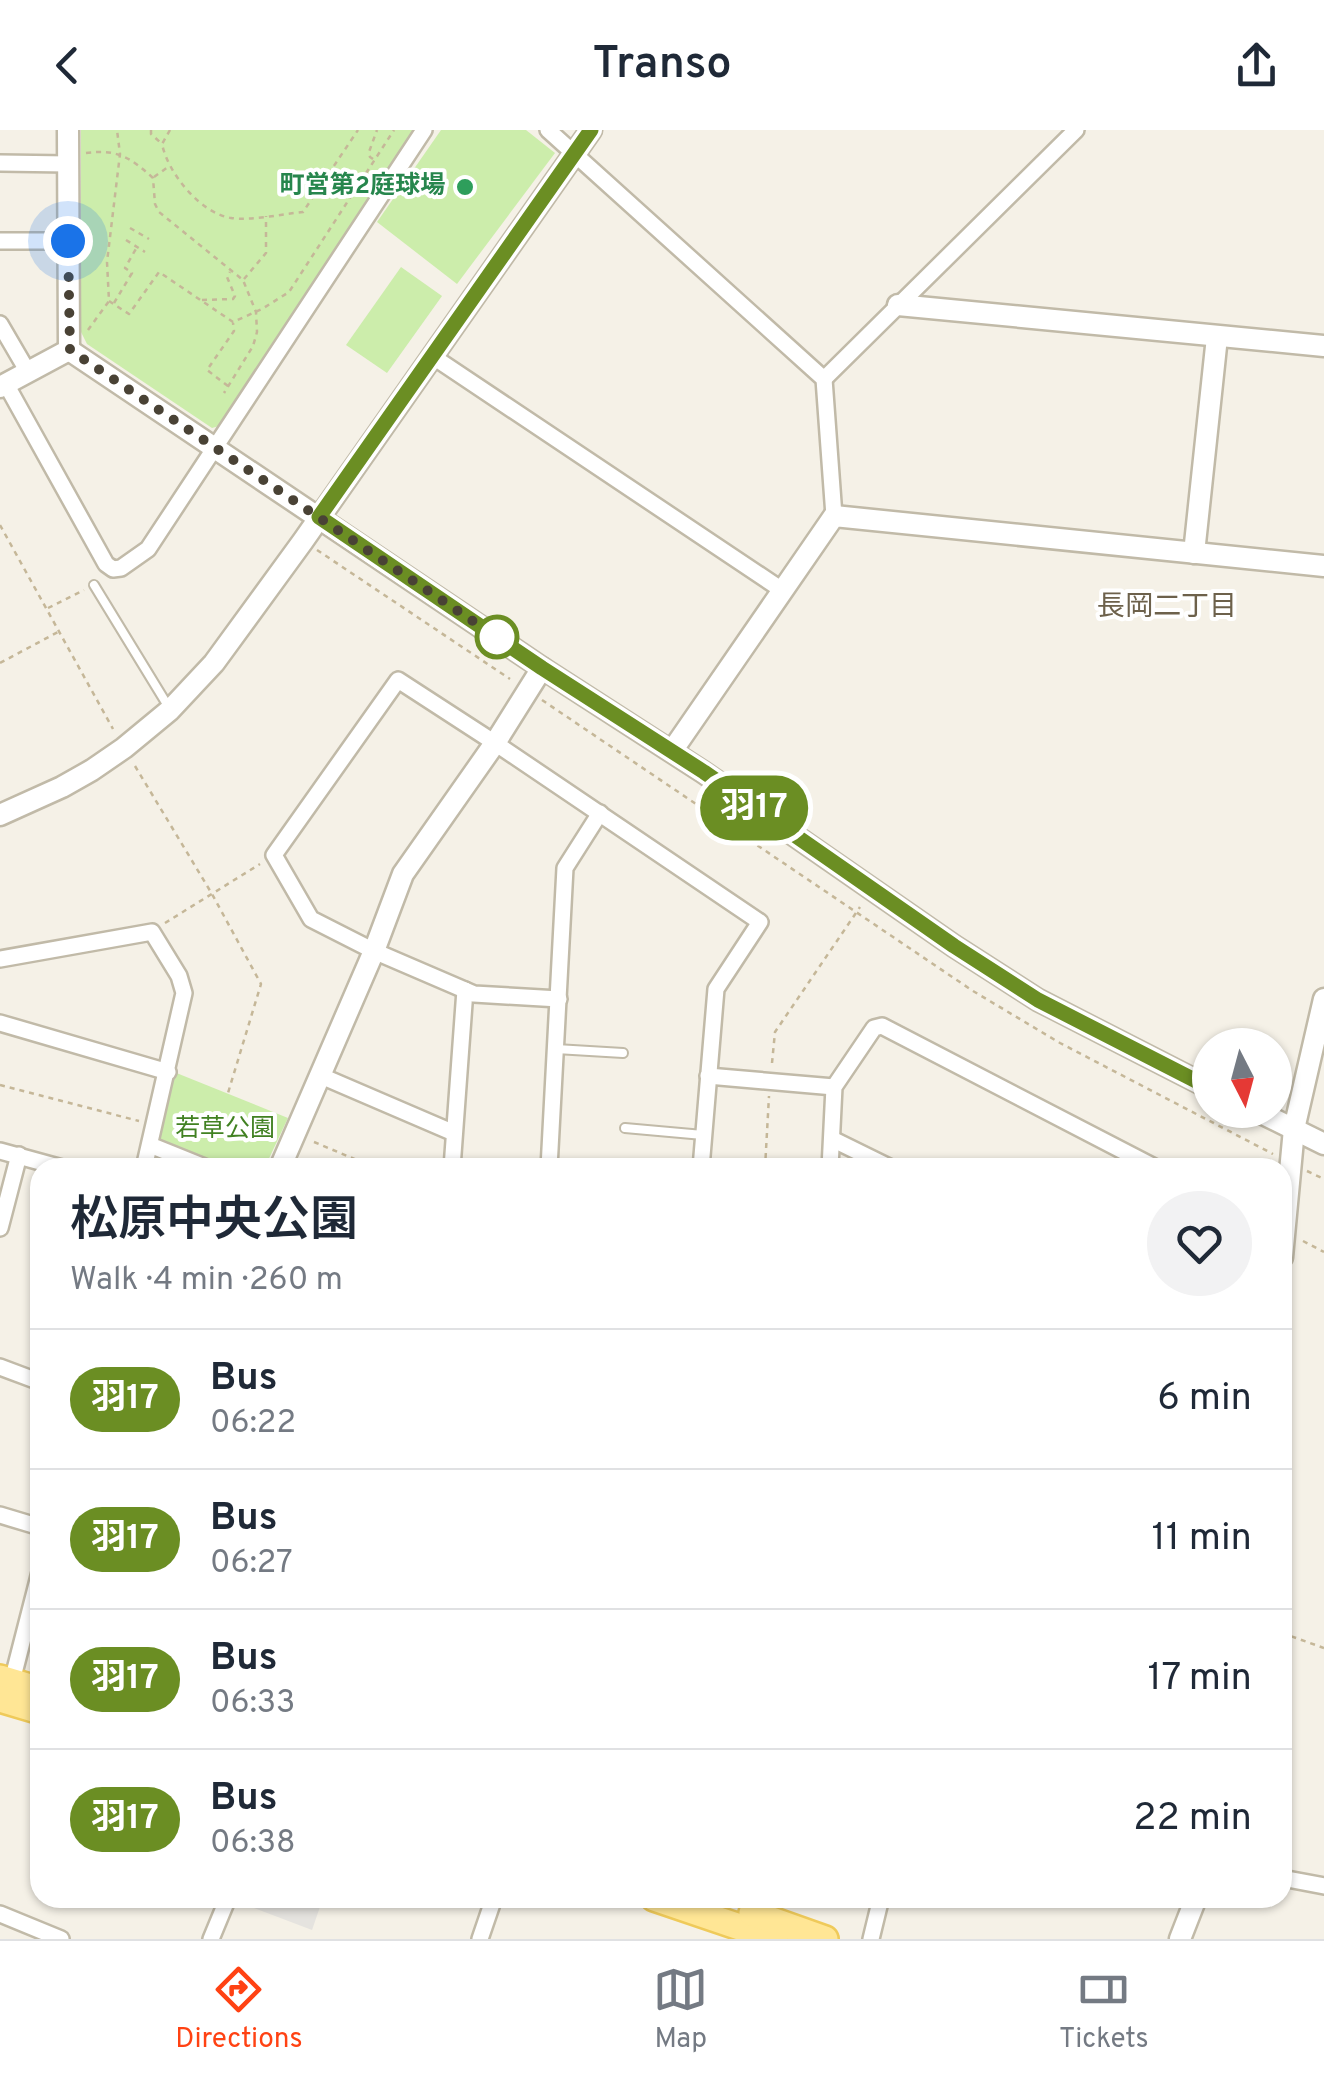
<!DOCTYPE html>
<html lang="en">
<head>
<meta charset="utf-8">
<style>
	body { margin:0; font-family:Overpass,"Noto Sans JP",sans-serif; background:#f2f2f3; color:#1f2937; height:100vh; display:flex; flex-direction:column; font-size:38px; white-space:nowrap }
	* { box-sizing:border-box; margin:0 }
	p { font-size:32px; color:#747a83 }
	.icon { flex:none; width:55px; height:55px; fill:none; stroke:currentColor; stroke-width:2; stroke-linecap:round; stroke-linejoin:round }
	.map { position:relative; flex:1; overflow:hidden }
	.details { position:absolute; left:30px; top:1028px; width:1262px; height:750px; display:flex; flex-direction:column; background:#fff; border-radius:30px; box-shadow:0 2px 8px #0004 }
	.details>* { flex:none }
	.badge { padding:0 20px; border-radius:32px; font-size:35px; line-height:65px }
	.needle { width:65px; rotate:174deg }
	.fabs { position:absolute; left:1192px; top:898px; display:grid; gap:20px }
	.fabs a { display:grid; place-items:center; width:100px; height:100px; border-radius:50%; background:#fff; box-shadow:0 2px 8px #0004; font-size:50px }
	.you { position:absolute; width:50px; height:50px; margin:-25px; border:8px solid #fff; border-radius:50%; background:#1a73e8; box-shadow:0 0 0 15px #1a73e833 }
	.map>.badge { position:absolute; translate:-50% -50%; box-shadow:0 0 0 5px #fff }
	.round { display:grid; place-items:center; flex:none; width:105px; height:105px; border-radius:52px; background:#f2f2f3 }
	.overview { display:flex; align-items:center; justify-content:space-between; height:170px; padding:0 40px }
	h1 { font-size:48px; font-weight:600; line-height:75px }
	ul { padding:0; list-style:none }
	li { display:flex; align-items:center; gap:30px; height:140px; padding:0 40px; border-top:2px solid #e0e1e3 }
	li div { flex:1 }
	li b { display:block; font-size:38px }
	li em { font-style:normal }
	li .badge { min-width:110px; font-weight:700; text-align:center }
	header { display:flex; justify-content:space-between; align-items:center; height:130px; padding:0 40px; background:#fff; font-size:45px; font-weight:600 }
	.tabs { display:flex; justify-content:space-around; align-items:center; height:140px; border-top:2px solid #e0e1e3; background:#fff; font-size:28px; color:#747a83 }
	.tabs a { display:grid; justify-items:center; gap:5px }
	.tabs .active { color:#ff4213 }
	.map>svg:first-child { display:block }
</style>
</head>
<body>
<header><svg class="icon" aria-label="back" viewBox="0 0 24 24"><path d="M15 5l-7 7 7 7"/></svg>Transo<svg class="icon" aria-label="share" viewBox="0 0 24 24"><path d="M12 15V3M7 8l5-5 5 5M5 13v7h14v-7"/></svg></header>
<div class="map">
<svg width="1324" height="1809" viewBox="0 0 1324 1809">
	<rect width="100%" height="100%" fill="#f5f1e7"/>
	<g fill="#ccedab">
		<polygon points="81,0 414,0 219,296 212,298 87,214 81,202"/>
		<polygon points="441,0 526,0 555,23 457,154 377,92"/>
		<polygon points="401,137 442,166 387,243 346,215"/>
		<polygon points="174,942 288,988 265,1037 223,1037 164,1013 158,1006"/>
	</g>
	<polygon fill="#e5e3df" points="239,1768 323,1768 312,1800 238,1772"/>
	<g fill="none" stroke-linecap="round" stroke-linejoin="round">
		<defs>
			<g id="service">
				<polyline points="94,455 168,576"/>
				<polyline points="556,919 623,923"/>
				<polyline points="625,998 703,1005"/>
			</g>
			<g id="minor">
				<polyline points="548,0 824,249 834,386"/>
				<polyline points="0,33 68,34"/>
				<polyline points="0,111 69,111"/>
				<polyline points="0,194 28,242"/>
				<polyline points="432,226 782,460"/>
				<polyline points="824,249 1076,0"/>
				<polyline points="6,254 106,434 113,439 121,438 148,419 424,0"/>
				<polyline points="0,829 152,802 179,846 184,863 144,1038"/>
				<polyline points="559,869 474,864 374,821 311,789 274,725 398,550 495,613 760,792 716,859 701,1038"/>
				<polyline points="0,893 168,942"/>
				<polyline points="319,945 454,1003"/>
				<polyline points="708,946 834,957"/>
				<polyline points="832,1009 891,1038"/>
				<polyline points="150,1015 207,1038"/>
				<polyline points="0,1021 62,1038"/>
				<polyline points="452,1038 465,860"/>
				<polyline points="549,1038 565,738 600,683"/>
				<polyline points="830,1038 834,957 874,898 882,896 1156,1038"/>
				<polyline points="0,1098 19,1025"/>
				<polyline points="0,1237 40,1252"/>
				<polyline points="0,1385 40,1397"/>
				<polyline points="12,1551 40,1442"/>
				<polyline points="1282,1748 1324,1756"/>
				<polyline points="0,1784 61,1809"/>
				<polyline points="211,1809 228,1768"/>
				<polyline points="480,1809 494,1768"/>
				<polyline points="871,1809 881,1768"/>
			</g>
			<g id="tertiary">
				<polyline points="68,0 69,220"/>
				<polyline points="898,175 1324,216"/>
				<polyline points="69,220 542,538 703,642 954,816 1038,870 1210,958"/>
				<polyline points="0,257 69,220"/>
				<polyline points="1194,423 1217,207"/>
				<polyline points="672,621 834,386 1324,436"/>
				<polyline points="0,685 62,657 92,640 124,618 170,580 214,533 303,411 591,0"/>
				<polyline points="1255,980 1324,1014"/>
				<polyline points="280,1038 374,821 403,744 495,613 542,538"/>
				<polyline points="1282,1127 1294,999 1324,869"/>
				<polyline points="1180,1809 1196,1768"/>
			</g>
			<g id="primary">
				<polyline points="0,1548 40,1560"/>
				<polyline points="0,1569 40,1581"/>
				<polyline points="654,1768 775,1809"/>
				<polyline points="752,1783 825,1809"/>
			</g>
		</defs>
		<use href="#service" stroke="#c1baa8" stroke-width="12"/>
		<use href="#minor" stroke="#c1baa8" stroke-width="20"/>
		<use href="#tertiary" stroke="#c1baa8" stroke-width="25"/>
		<use href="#primary" stroke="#efca5a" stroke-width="30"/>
		<g stroke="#c5b798" stroke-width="2.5" stroke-dasharray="5 5" stroke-linecap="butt">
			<polyline points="151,0 151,4 161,13"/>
			<path d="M 170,0 L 162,14 C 168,43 200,83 231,88 C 251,91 282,84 303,82 L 358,0"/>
			<path d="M 86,23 C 117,19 130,27 153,48 L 155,74 L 159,82 L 243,150 L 256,182 L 257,202 L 253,216 L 224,263"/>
			<polyline points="373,29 370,27 369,22 377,0"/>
			<polyline points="154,47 168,37"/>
			<polyline points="130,98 149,109"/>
			<polyline points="126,110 145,122"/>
			<polyline points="244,149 266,123 266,86"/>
			<polyline points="202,170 233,169 235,166 227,147 230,142"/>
			<polyline points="109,171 129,184 159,142 233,192 262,179 289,162 394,0"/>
			<polyline points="114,173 132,143 125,138 137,117"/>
			<polyline points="88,200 109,171 107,132 120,24 117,0"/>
			<polyline points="228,256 207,240 234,201 233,193"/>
			<polyline points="0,395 113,599"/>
			<polyline points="317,420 510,549"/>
			<polyline points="48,478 84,460"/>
			<polyline points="0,533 58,502"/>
			<polyline points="542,570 973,861 1060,913 1273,1024"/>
			<polyline points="135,636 212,764 261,854 228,963"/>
			<polyline points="165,793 260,734"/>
			<polyline points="772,933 775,902 860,777"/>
			<polyline points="0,955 139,991"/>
			<polyline points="314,1012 376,1038"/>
			<polyline points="765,1038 769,966"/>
			<polyline points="1307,1041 1324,1049"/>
			<polyline points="1303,1111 1324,1122"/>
			<polyline points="1282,1503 1324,1518"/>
		</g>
		<use href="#service" stroke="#fff" stroke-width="8"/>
		<use href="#minor" stroke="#fff" stroke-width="15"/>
		<use href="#tertiary" stroke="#fff" stroke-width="20"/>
		<use href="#primary" stroke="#ffe695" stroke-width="25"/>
	</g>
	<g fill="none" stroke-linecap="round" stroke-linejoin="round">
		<defs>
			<polyline id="line" points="591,0 319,387 542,538 704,642 954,816 1038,870 1210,958"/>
		</defs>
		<use href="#line" stroke="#fff" stroke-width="22"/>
		<use href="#line" stroke="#6b8e23" stroke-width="15"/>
		<polyline stroke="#494235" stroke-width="10" stroke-dasharray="0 18" points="68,111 70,220 510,516 497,507"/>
	</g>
	<circle fill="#2e9e5b" stroke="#fff" stroke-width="4" cx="465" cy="57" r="10"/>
	<circle fill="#fff" stroke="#6b8e23" stroke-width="5" cx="497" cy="507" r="20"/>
	<g text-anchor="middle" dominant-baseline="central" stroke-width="8" stroke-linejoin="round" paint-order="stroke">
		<g font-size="25" font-weight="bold" fill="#27864d" stroke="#fff" text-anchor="end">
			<text x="445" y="57">町営第2庭球場</text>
		</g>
		<g font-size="25" fill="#418122" stroke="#fff">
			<text x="225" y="1000">若草公園</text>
		</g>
		<g font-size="28" fill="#6d614b" stroke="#fff">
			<text x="1167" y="478">長岡二丁目</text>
		</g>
	</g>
</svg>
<div class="fabs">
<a><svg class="needle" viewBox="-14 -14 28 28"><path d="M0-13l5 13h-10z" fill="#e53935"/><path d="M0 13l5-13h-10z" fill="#747a83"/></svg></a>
</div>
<div class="you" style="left:68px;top:111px"></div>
<b class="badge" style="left:754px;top:678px;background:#6b8e23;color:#fff">羽17</b>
<section class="details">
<div class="overview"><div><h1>松原中央公園</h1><p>Walk · 4 min · 260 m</p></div><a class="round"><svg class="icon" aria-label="heart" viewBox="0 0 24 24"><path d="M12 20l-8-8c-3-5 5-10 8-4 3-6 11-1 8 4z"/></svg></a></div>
<ul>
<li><span class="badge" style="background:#6b8e23;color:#fff">羽17</span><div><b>Bus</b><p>06:22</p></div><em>6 min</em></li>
<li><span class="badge" style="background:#6b8e23;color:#fff">羽17</span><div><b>Bus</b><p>06:27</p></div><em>11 min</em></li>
<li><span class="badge" style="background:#6b8e23;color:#fff">羽17</span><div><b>Bus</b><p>06:33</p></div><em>17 min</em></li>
<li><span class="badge" style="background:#6b8e23;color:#fff">羽17</span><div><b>Bus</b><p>06:38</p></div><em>22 min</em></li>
</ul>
</section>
</div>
<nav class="tabs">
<a class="active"><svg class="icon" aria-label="directions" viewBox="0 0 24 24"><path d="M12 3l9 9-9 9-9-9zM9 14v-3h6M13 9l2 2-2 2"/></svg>Directions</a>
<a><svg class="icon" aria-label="map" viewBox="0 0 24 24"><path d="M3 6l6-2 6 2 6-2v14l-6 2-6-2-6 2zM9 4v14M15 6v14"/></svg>Map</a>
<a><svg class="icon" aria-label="tickets" viewBox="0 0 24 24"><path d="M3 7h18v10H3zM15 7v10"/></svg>Tickets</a>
</nav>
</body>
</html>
